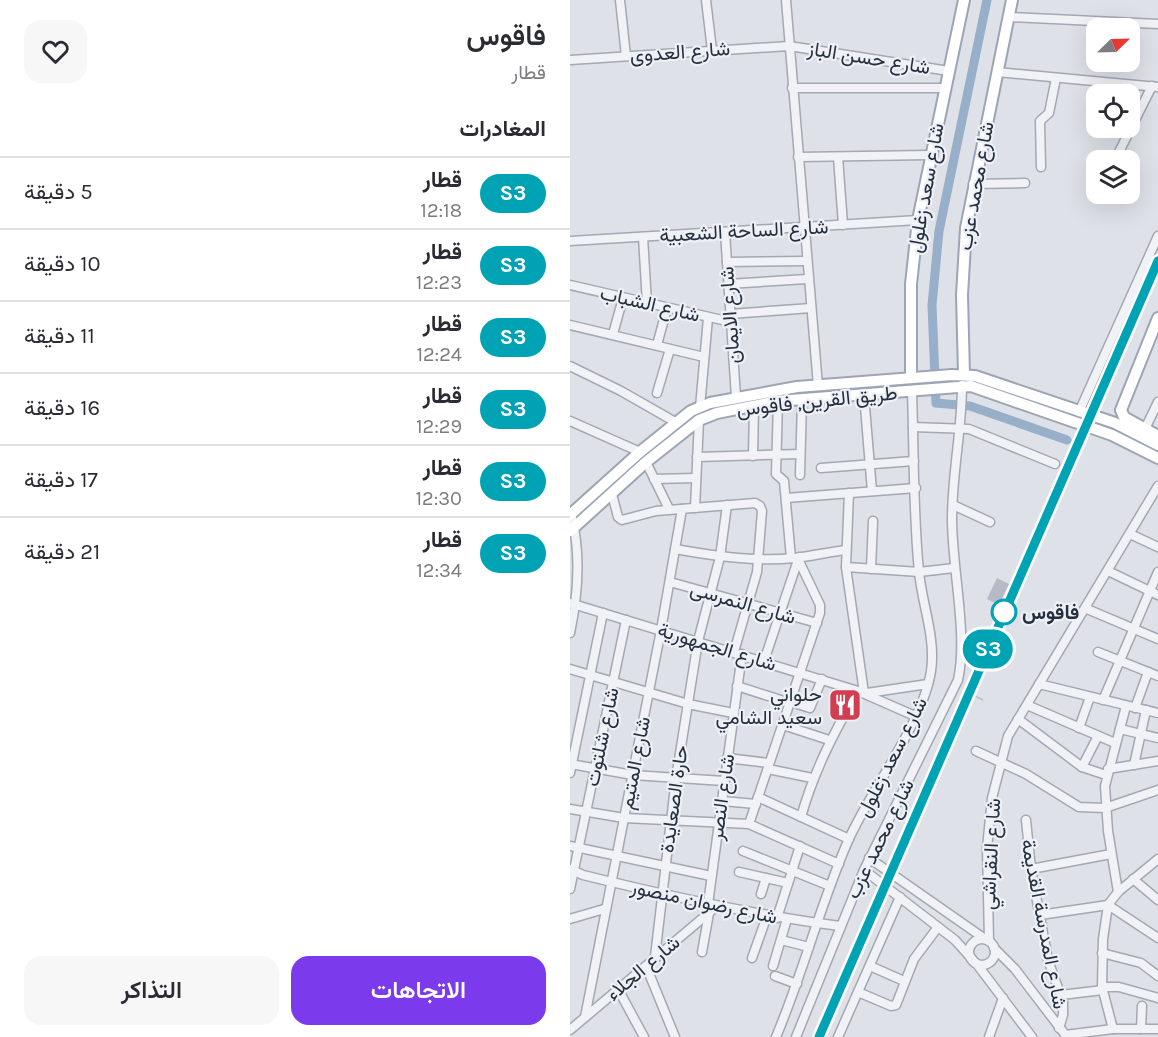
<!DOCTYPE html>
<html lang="ar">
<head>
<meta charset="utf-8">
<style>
	body { margin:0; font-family:Karla,Vazirmatn,sans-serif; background:#f7f7f7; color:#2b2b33; direction:rtl; height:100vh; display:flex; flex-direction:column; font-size:22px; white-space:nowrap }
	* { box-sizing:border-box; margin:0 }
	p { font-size:20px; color:#7c7c81 }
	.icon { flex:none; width:33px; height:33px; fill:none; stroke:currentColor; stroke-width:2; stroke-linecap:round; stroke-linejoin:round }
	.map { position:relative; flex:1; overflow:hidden; direction:ltr }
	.drawer { display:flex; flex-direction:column; background:#fff; width:570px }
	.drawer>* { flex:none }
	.badge { padding:0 12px; border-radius:20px; font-size:21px; line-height:39px }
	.needle { width:39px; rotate:67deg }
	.tools { position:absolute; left:516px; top:18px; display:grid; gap:12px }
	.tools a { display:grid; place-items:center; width:54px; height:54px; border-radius:12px; background:#fff; box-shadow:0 6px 24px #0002; font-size:30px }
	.map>.badge { position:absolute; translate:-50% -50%; box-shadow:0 0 0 3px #fff }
	h2 { padding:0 24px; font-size:22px; line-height:54px }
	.round { display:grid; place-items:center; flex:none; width:63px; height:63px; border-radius:18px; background:#f7f7f7 }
	.headline { display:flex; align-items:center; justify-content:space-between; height:102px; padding:0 24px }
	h1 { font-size:28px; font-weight:600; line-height:45px }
	.cta { display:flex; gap:12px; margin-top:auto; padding:12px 24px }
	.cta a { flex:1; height:69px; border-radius:18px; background:#7c3aed; color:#fff; font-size:24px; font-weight:600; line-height:69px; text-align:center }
	.cta a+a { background:#f7f7f7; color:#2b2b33 }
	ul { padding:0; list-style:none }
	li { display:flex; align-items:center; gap:18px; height:72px; padding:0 24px; border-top:2px solid #e1e1e2 }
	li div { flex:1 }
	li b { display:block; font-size:22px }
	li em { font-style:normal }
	li .badge { min-width:66px; font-weight:700; text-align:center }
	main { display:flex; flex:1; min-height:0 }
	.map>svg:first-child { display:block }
</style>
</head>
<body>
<main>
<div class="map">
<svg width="588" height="1037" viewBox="0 0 588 1037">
	<rect width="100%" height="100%" fill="#dee1e8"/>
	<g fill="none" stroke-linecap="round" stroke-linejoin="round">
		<polyline stroke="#97afc9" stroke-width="9" points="417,0 369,231 362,305 366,403 400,406 497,440"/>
	</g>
	<polygon fill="#b5bac5" points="427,578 439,584 429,605 417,599"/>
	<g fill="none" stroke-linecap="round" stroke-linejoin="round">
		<defs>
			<g id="minor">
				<polyline points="50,0 56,56"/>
				<polyline points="136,0 142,50"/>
				<polyline points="216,0 248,386"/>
				<polyline points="439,17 588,24"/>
				<polyline points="0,60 219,46 379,71"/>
				<polyline points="427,72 588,87"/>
				<polyline points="222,88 376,88"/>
				<polyline points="228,157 359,155"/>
				<polyline points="268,157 273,225"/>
				<polyline points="546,158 582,86"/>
				<polyline points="471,167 470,121 479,113 486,78"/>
				<polyline points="403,184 455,183"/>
				<polyline points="155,232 166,397"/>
				<polyline points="73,237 77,303"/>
				<polyline points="0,241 348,220"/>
				<polyline points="157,262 236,261"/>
				<polyline points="158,284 237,279"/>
				<polyline points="0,285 161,322"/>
				<polyline points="160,314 241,308"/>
				<polyline points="0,325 134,357"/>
				<polyline points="43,334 53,298"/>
				<polyline points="87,345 97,308"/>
				<polyline points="0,366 51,391 107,423"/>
				<polyline points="87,393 100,349"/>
				<polyline points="294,395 302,491"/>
				<polyline points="208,401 206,474 214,481 221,558"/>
				<polyline points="130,407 138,318"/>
				<polyline points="509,412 588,236"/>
				<polyline points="0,421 70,452"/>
				<polyline points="343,427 399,429 485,464"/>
				<polyline points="575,429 588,402"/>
				<polyline points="183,456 184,405"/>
				<polyline points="127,457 230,454"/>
				<polyline points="76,462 99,509"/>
				<polyline points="251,468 344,461"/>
				<polyline points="230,475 232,400"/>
				<polyline points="84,479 126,478"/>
				<polyline points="279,493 276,567 294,693"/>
				<polyline points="42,494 48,517 52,520 86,511 185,503 190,506 192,511 187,572 164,652"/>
				<polyline points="216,498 346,488"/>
				<polyline points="383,505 420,522"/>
				<polyline points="125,508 129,420"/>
				<polyline points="560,534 588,547"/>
				<path d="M 105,549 C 144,556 185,562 225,558 C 242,556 259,552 276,550"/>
				<polyline points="276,567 349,572 384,568"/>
				<polyline points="301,569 303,521"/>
				<polyline points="538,571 588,595"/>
				<polyline points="100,582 247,623"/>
				<polyline points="0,603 288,691 345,716"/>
				<polyline points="517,609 588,639"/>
				<path d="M 0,633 C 8,595 11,552 1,514"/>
				<polyline points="528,652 588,676"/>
				<polyline points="194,661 229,557"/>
				<polyline points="0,669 118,704 163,713"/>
				<polyline points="469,684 588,713"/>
				<polyline points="167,686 220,703"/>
				<polyline points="297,693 358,684"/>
				<polyline points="533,700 588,572"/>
				<polyline points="221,702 240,708 252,679"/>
				<polyline points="457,705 545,743"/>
				<polyline points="565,708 578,672"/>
				<polyline points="448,719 512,767 536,775"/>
				<polyline points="213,725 259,740"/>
				<polyline points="509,728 520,697"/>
				<polyline points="550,729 588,738"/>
				<polyline points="406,751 456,774 509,807 535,808 588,790"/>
				<polyline points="157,758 199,763"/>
				<polyline points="0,764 63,775 154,781"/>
				<polyline points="564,765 576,710"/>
				<polyline points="512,767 528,736"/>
				<polyline points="198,769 242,778"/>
				<polyline points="538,769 588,761"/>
				<polyline points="0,773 33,613"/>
				<polyline points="188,797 279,839"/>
				<polyline points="152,801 186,804"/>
				<polyline points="0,809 54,818 179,824 269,864"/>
				<path d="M 231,817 C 244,771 264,732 288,691"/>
				<polyline points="456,820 461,869 478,960 493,1002 493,1015 489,1028"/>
				<polyline points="179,824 250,613 250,605 228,559"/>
				<polyline points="0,846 141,876"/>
				<polyline points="173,851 260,886"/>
				<polyline points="299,858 415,939"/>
				<path d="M 0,869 L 13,875 C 98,896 183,915 270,926"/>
				<polyline points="461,869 541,854"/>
				<polyline points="294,870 385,940 403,960"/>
				<polyline points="169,872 218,883"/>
				<polyline points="563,879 588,900"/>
				<polyline points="0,889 56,620"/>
				<polyline points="548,892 538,831 535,786 556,706"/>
				<polyline points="191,894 196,878"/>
				<polyline points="138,904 172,654"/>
				<polyline points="470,915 538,905 588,938"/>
				<polyline points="207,918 230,846"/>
				<polyline points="0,919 34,909"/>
				<circle cx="412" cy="952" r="13"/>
				<polyline points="211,940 239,947"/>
				<polyline points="419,941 417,848 422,798 438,736 588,486"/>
				<polyline points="424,948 445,969 497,1037"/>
				<polyline points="132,952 139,913"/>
				<polyline points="532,953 571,963 588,976"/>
				<polyline points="85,957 106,778 128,641 150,557 157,505"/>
				<polyline points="182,958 197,916"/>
				<polyline points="406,963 462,1037"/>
				<polyline points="76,966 105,1037"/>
				<polyline points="203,966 217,919"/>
				<polyline points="300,966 334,981"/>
				<polyline points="205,976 227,984"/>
				<polyline points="532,987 549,987 588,998"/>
				<polyline points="48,989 74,1037"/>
				<polyline points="288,992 321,1006 326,1005 344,959 368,927"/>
				<polyline points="491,995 533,990"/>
				<polyline points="15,1017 91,630 112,509"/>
				<polyline points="543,1029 532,987 533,939 538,905 548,892 588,859"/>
				<polyline points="571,1029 572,1006"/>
				<polyline points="0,1030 147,906"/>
				<polyline points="495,1035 543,1029 588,1029"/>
				<path d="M 206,1037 C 233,973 250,905 278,841 C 300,791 353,723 361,671 C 366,638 352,604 349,572 C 343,512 344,451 342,391"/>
				<path d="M 226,1037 L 294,870 L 388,680 C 398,635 382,568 382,519 C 382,474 392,430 392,385"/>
				<polyline points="268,1037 330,897"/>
				<polyline points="419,1037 433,998"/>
			</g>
			<g id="major">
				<polyline points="588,318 551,410 554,417 588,436"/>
				<polyline points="394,375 392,295 396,228 442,0"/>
				<polyline points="341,378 341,284 348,220 394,0"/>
				<polyline points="0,515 70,452 121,411 140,403 227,387 382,375 405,376 545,423 588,445"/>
				<polyline points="0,531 76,462 129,420 147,413 208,401 401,386 542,435 588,458"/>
			</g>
		</defs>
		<use href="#minor" stroke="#a3a8b2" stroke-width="11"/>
		<use href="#major" stroke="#9da5b4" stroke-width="14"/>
		<polyline stroke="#bbbfc6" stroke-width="1.5" stroke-dasharray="4.5 4.5" stroke-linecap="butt" points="409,698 417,702"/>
		<use href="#minor" stroke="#f0f2f6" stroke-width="8"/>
		<use href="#major" stroke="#fff" stroke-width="10"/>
		<defs>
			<polyline id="rail" points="249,1037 588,261"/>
		</defs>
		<use href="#rail" stroke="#778092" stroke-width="4.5"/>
		<use href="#rail" stroke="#edf0f5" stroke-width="2" stroke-dasharray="7" stroke-linecap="butt"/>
		<polyline stroke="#bbbfc6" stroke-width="1.5" stroke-dasharray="4.5 4.5" stroke-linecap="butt" points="397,692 409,698"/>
	</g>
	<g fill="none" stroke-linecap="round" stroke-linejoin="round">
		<defs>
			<polyline id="line" points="249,1037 588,261"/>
		</defs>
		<use href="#line" stroke="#fff" stroke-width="14"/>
		<use href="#line" stroke="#00a3b4" stroke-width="9"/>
	</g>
	<defs>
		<symbol id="restaurant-square" viewBox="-11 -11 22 22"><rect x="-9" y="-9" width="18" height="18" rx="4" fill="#d13e52" stroke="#edf0f5"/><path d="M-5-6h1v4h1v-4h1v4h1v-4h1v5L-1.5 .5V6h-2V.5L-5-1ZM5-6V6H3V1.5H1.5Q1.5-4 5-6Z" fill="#fff"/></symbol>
	</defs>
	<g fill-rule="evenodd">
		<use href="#restaurant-square" x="256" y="686" width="38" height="38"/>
	</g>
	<circle fill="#fff" stroke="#00a3b4" stroke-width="3" cx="434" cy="612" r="12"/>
	<g text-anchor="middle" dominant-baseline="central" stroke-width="4.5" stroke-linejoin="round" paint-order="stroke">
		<g font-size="20" fill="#262f3f" stroke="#edf0f5">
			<text transform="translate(110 52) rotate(-4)">شارع العدوى</text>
			<text transform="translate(299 58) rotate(9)">شارع حسن الباز</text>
			<text transform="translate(406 186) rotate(-80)">شارع محمد عزب</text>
			<text transform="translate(356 188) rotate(-80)">شارع سعد زغلول</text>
			<text transform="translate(174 231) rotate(-3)">شارع الساحة الشعبية</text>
			<text transform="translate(80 304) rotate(13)">شارع الشباب</text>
			<text transform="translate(160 315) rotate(-94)">شارع الايمان</text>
			<text transform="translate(247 401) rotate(-6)">طريق القرين, فاقوس</text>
			<text transform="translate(173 603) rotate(16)">شارع النمرسى</text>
			<text transform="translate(147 647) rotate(17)">شارع الجمهورية</text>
			<text transform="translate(32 737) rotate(-78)">شارع شلتوت</text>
			<text transform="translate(322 757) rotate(-63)">شارع سعد زغلول</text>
			<text transform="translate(65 763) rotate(-79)">شارع المتيم</text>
			<text transform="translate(152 797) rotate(-82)">شارع النصر</text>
			<text transform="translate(104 799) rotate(-82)">حارة الصعايدة</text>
			<text transform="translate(310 839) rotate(-64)">شارع محمد عزب</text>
			<text transform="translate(421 854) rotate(-87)">شارع النقراشي</text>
			<text transform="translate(134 902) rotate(12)">شارع رضوان منصور</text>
			<text transform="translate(474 924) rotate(79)">شارع المدرسة القديمة</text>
			<text transform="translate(73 968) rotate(-40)">شارع الجلاء</text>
		</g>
		<g font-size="20" font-weight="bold" fill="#262f3f" stroke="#edf0f5" text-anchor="start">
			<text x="452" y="612">فاقوس</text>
		</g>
		<g font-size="20" fill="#262f3f" stroke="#edf0f5" text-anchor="end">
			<text x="252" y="694">حلواني<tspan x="252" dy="23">سعيد الشامي</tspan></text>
		</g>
	</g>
</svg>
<div class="tools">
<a><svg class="needle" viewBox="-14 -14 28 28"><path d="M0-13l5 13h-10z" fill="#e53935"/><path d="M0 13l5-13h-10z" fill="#7c7c81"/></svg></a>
<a><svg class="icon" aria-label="locate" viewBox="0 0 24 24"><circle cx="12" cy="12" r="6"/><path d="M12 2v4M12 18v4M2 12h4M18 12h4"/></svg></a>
<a><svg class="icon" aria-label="layers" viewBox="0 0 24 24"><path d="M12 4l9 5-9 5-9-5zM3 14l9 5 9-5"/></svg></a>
</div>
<b class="badge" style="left:418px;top:649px;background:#00a3b4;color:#fff">S3</b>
</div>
<section class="drawer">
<div class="headline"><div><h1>فاقوس</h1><p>قطار</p></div><a class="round"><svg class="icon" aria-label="heart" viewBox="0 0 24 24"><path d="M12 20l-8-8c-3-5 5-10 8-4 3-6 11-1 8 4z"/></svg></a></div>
<h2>المغادرات</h2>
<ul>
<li><span class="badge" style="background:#00a3b4;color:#fff">S3</span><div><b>قطار</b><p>12:18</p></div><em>5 دقيقة</em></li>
<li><span class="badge" style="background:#00a3b4;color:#fff">S3</span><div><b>قطار</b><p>12:23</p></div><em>10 دقيقة</em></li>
<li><span class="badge" style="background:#00a3b4;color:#fff">S3</span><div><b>قطار</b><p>12:24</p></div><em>11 دقيقة</em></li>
<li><span class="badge" style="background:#00a3b4;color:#fff">S3</span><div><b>قطار</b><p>12:29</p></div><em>16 دقيقة</em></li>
<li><span class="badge" style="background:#00a3b4;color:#fff">S3</span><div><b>قطار</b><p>12:30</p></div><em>17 دقيقة</em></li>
<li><span class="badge" style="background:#00a3b4;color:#fff">S3</span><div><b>قطار</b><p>12:34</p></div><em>21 دقيقة</em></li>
</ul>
<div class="cta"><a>الاتجاهات</a><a>التذاكر</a></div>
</section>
</main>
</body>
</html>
